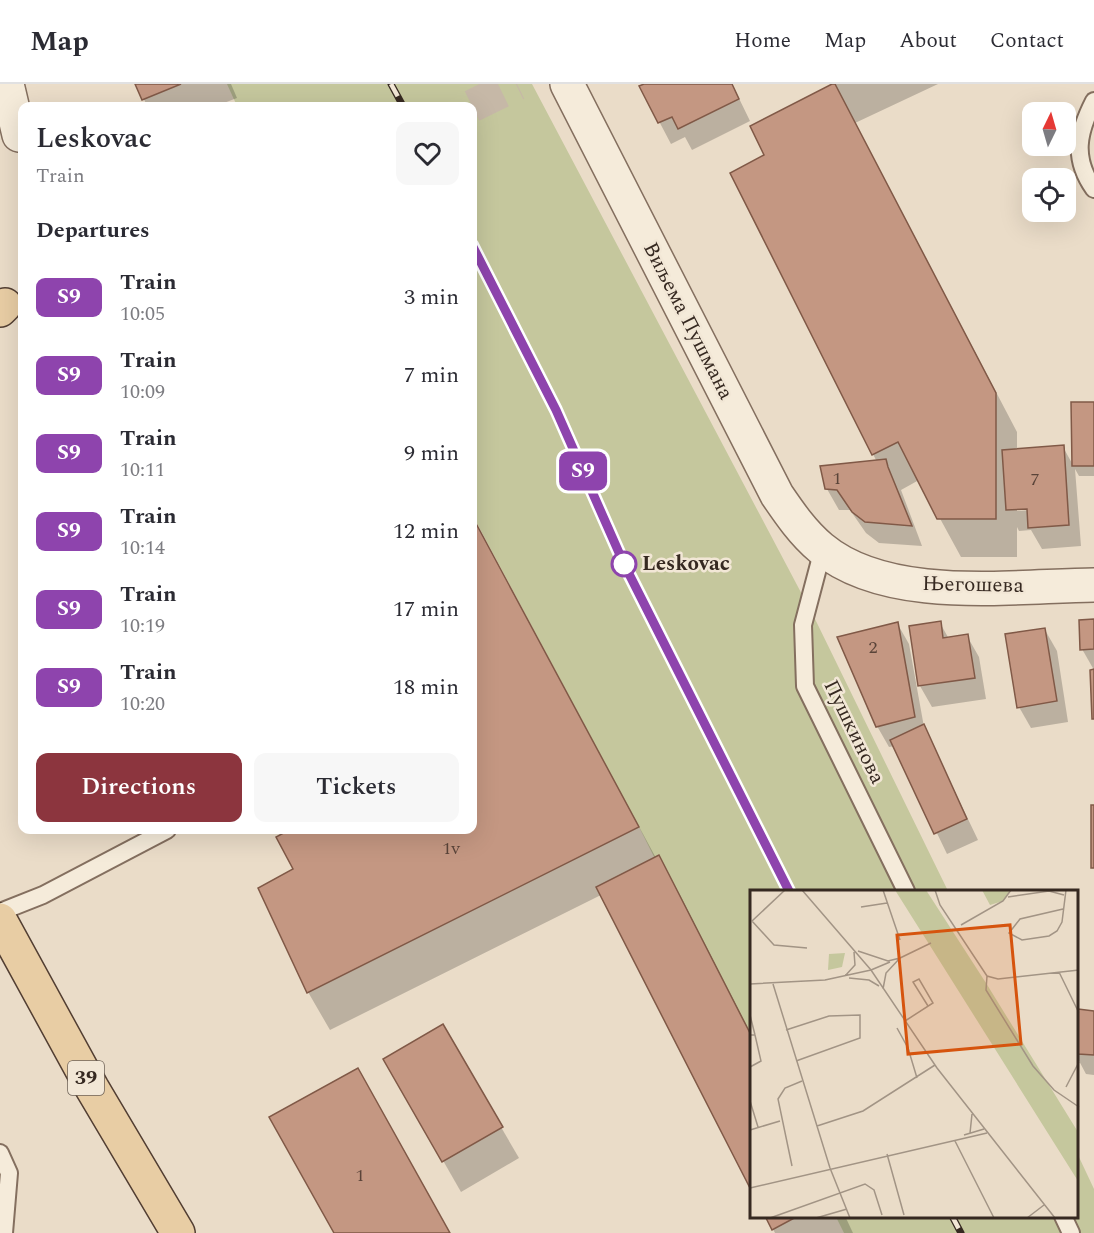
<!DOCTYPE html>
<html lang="en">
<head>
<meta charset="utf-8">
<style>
	body { margin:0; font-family:Spectral,serif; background:#f7f7f7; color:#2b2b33; height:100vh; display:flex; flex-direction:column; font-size:22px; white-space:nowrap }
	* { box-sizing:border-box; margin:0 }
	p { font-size:20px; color:#7c7c81 }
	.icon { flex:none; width:33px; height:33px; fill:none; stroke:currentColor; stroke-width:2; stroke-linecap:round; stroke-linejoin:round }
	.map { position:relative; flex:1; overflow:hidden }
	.panel { position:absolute; left:18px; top:18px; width:459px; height:732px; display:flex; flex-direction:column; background:#fff; border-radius:12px; box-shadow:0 6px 24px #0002 }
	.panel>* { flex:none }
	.badge { padding:0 12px; border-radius:9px; font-size:21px; line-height:39px }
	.needle { width:39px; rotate:5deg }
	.fabs { position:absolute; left:1022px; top:18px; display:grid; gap:12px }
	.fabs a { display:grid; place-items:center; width:54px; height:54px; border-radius:12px; background:#fff; box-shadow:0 6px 24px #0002; font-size:30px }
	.map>.badge { position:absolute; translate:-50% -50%; box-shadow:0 0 0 3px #fff }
	h2 { padding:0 18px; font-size:22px; line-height:54px }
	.round { display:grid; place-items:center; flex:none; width:63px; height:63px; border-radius:12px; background:#f7f7f7 }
	.headline { display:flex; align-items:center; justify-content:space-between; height:102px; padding:0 18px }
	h1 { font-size:28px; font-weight:600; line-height:45px }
	.button { display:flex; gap:12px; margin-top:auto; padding:12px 18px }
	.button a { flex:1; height:69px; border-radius:12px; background:#8c353e; color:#fff; font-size:24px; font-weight:600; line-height:69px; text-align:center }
	.button a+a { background:#f7f7f7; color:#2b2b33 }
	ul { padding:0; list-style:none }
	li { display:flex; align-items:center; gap:18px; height:78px; padding:0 18px }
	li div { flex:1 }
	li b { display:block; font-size:22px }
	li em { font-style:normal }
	li .badge { min-width:66px; font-weight:700; text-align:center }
	header { display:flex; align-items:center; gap:36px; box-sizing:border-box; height:84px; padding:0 30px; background:#fff; border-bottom:2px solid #e1e1e2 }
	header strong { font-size:28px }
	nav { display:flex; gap:33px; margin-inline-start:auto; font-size:21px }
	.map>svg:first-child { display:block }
</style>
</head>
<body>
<header>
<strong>Map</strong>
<nav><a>Home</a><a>Map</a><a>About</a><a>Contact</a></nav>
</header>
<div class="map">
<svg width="1094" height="1149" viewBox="0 0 1094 1149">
	<rect width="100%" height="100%" fill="#eadcc8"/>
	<g fill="#c5c79d">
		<polygon points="227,0 532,0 815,535 948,807 752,807 752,967 639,743 473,432 472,22 237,22"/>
		<polygon points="1078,1071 1094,1105 1094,1149 844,1149 836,1133 1078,1132"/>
	</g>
	<g fill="#0003" fill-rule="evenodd">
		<polygon points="137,0 231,0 237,14 216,22 147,22"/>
		<polygon points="647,0 732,0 750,37 692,66 685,53 671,60 641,3"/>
		<path d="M 835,0 L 938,0 L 855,39 L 1017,348 L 1017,366 L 1063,363 L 1073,381 L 1094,320 L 1094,392 L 1079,392 L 1075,385 L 1081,462 L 1042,465 L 1031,446 L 1019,447 L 1017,443 L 1017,473 L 961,473 L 919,396 L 901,406 L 922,462 L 879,459 L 866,449 L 850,426 L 839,426 L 827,405 L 877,378 L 732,89 L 766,72 L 752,42 ZM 1034,423 L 1034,426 L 1017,427 L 1017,424 Z"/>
		<polygon points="472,433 656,774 658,773 680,811 752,952 752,1104 601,811 330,946 308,908 295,786 278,753 292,746 472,746"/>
		<polygon points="1094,537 1094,586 1082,565"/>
		<polygon points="897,539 909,560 924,643 978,756 947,770 895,662 889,663 877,642"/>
		<polygon points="940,539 949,555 967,552 979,573 986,615 932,623 920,602 911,543"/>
		<polygon points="1045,546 1057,567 1068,638 1031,644 1019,623"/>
		<polygon points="1078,927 1094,928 1094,991 1086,990 1078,975"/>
		<polygon points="442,942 519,1074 461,1108 385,975"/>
		<polygon points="766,1132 845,1132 853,1149 775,1149"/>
	</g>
	<g fill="#c49782" stroke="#805947" stroke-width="1.5">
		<polygon points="135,0 181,0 142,16"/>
		<polygon points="644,0 732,0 739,15 678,45 672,33 658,39 639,2"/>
		<polygon points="832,0 835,0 996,309 996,435 937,435 898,358 872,371 730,89 764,71 750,42"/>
		<polygon points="1071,318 1094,318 1094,382 1072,382"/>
		<polygon points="1064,361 1069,441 1028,444 1027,425 1006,426 1002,366"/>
		<polygon points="886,375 888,383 912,442 865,438 852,428 837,406 825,405 820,382"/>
		<polygon points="472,432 639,743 307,909 258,804 293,785 276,753 289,746 472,746"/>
		<polygon points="1094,535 1094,565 1080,566 1079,536"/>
		<polygon points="941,537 943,554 968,550 975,594 918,602 909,542"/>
		<polygon points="898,538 915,633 876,643 837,553"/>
		<polygon points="1045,544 1057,617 1017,624 1005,550"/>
		<polygon points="1094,585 1094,635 1092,635 1090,586"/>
		<polygon points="924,640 967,735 934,750 890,656"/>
		<rect x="1091" y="721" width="3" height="63"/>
		<polygon points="659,771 752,953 752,1108 596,803"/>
		<polygon points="1078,925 1094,927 1094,971 1078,970"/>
		<polygon points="443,940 503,1043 442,1078 383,975"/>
		<polygon points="358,984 450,1149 334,1149 269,1033"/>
		<polygon points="765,1132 798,1132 772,1146"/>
	</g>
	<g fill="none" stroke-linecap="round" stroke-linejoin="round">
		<polyline stroke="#c6b8a7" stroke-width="33" stroke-dasharray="33 16" stroke-linecap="butt" points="472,22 517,0"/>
		<defs>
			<g id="service">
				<path d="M 1094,17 C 1078,48 1072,74 1094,105"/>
				<polyline points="823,465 803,541 805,602 906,807"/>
				<polyline points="0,828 43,811 167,746"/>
				<polyline points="0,1069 9,1089 4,1149"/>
				<polyline points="1063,1132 1071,1149"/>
			</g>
			<polyline id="minor" points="7,0 19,51"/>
			<path id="tertiary" d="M 567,0 L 777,411 C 790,430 803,449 821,464 C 888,520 1012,502 1094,501"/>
			<g id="primary">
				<polyline points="0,226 5,221"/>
				<polyline points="0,836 92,1004 178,1149"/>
			</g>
		</defs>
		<use href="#service" stroke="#846f5f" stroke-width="20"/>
		<use href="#minor" stroke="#846f5f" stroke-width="36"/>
		<use href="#tertiary" stroke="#846f5f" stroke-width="36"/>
		<use href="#primary" stroke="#523e32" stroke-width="36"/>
		<use href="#service" stroke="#f5ebda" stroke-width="16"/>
		<use href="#minor" stroke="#f5ebda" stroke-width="33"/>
		<use href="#tertiary" stroke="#f5ebda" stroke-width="33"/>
		<use href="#primary" stroke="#e8cda4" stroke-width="33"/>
		<defs>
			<g id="rail">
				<polyline points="391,0 403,22"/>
				<polyline points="472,161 556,326 624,480 789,807"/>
				<polyline points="952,1132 961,1149"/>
			</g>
		</defs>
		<use href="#rail" stroke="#362921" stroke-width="7"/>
		<use href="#rail" stroke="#f2e7d6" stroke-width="4.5" stroke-dasharray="14" stroke-linecap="butt"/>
	</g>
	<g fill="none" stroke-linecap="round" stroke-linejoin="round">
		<defs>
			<polyline id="line" points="472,161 556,326 624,480 789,807"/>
		</defs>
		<use href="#line" stroke="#fff" stroke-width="14"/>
		<use href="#line" stroke="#8e44ad" stroke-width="9"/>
	</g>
	<circle fill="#fff" stroke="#8e44ad" stroke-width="3" cx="624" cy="480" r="12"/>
	<g text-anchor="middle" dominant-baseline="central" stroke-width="5" stroke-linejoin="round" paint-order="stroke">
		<g font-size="18" fill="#5a4439">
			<text x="837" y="394">1</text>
			<text x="1035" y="395">7</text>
			<text x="873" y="563">2</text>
			<text x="451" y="764">1v</text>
			<text x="360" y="1091">1</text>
		</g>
		<rect fill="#f2e7d6" stroke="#6e6257" stroke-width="1.5" x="68" y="977" width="36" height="34" rx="4.5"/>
		<g font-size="20" font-weight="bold" fill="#362921">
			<text x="86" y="994">39</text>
		</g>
		<g font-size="21" fill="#362921" stroke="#f2e7d6">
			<text transform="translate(688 237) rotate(63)">Виљема Пушмана</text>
			<text transform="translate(973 501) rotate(1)">Његошева</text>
			<text transform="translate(854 648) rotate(64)">Пушкинова</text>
		</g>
		<g font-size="21" font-weight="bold" fill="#362921" stroke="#f2e7d6" text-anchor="start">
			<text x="642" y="480">Leskovac</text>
		</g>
	</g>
	<g transform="translate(750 806)">
		<rect width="328" height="328" fill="#eadcc8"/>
		<path d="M 145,0 L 176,0 L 236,93 L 328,242 L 328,291 ZM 232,0 L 261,0 L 253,11 L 240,15 ZM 95,63 L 92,77 L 78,80 L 79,64 Z" fill="#c5c79d"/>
		<path fill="none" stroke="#a29485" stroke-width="1.5" d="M 52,0 L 121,80 L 187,178 L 305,328M 133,0 L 150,50M 185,0 L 190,15 L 237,86 L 248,89 L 329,80M 258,7 L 299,1 L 314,5M 111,17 L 137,13M 313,19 L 270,29 L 259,43 L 272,50 L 299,46 L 307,41 L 312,32 L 316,0M 2,31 L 24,55 L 57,58M 2,31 L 35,0M 211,35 L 253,11 L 261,0M 108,61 L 138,71 L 150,68M 148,69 L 181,53M 121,80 L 140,72M 309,82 L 329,123M 95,86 L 105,75 L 104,62M 237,86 L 236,100 L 283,176 L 304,200 L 329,217M 99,88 L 119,90 L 129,96M 0,94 L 75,90 L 121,80M 23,94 L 80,278 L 100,328M 133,99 L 136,83 L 150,68M 0,125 L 5,145M 155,131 L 183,113 L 169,89 L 163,92 L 178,116M 147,138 L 158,158 L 167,188M 36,140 L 79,126 L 110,125 L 110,148 L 46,171M 0,145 L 5,145 L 11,171 L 0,177M 316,197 L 329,172M 0,211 L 8,237M 67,236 L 113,221 L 185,175M 0,240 L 30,231M 220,243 L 222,224M 214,245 L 234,239M 205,251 L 244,328M 137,264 L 154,325M 42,276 L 28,209 L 35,198 L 52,191M 0,298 L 237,243M 20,328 L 115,294 L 124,300 L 132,325M 66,328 L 97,319M 277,328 L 294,315"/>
		<path fill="#d6540e" fill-opacity="0.15" stroke="#d6540e" stroke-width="3" d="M 260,35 L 271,154 L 158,164 L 147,45 Z"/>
		<rect width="328" height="328" fill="none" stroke="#362921" stroke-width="3"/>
	</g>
</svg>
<div class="fabs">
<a><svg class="needle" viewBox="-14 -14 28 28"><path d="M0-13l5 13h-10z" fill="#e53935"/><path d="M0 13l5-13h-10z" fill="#7c7c81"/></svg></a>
<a><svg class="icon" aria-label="locate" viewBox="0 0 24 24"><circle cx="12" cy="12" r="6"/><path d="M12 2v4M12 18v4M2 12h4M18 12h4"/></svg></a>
</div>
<b class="badge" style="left:583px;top:387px;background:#8e44ad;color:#fff">S9</b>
<section class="panel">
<div class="headline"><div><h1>Leskovac</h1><p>Train</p></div><a class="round"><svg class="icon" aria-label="heart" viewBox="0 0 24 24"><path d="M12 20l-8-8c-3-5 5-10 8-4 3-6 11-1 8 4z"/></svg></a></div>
<h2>Departures</h2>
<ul>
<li><span class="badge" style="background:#8e44ad;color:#fff">S9</span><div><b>Train</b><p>10:05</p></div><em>3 min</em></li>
<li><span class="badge" style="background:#8e44ad;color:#fff">S9</span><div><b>Train</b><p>10:09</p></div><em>7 min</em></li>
<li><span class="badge" style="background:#8e44ad;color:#fff">S9</span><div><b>Train</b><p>10:11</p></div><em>9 min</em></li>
<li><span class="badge" style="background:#8e44ad;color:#fff">S9</span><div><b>Train</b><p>10:14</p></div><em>12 min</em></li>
<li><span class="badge" style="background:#8e44ad;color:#fff">S9</span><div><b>Train</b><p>10:19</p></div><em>17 min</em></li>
<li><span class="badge" style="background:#8e44ad;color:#fff">S9</span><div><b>Train</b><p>10:20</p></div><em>18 min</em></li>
</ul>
<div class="button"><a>Directions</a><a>Tickets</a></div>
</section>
</div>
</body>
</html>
